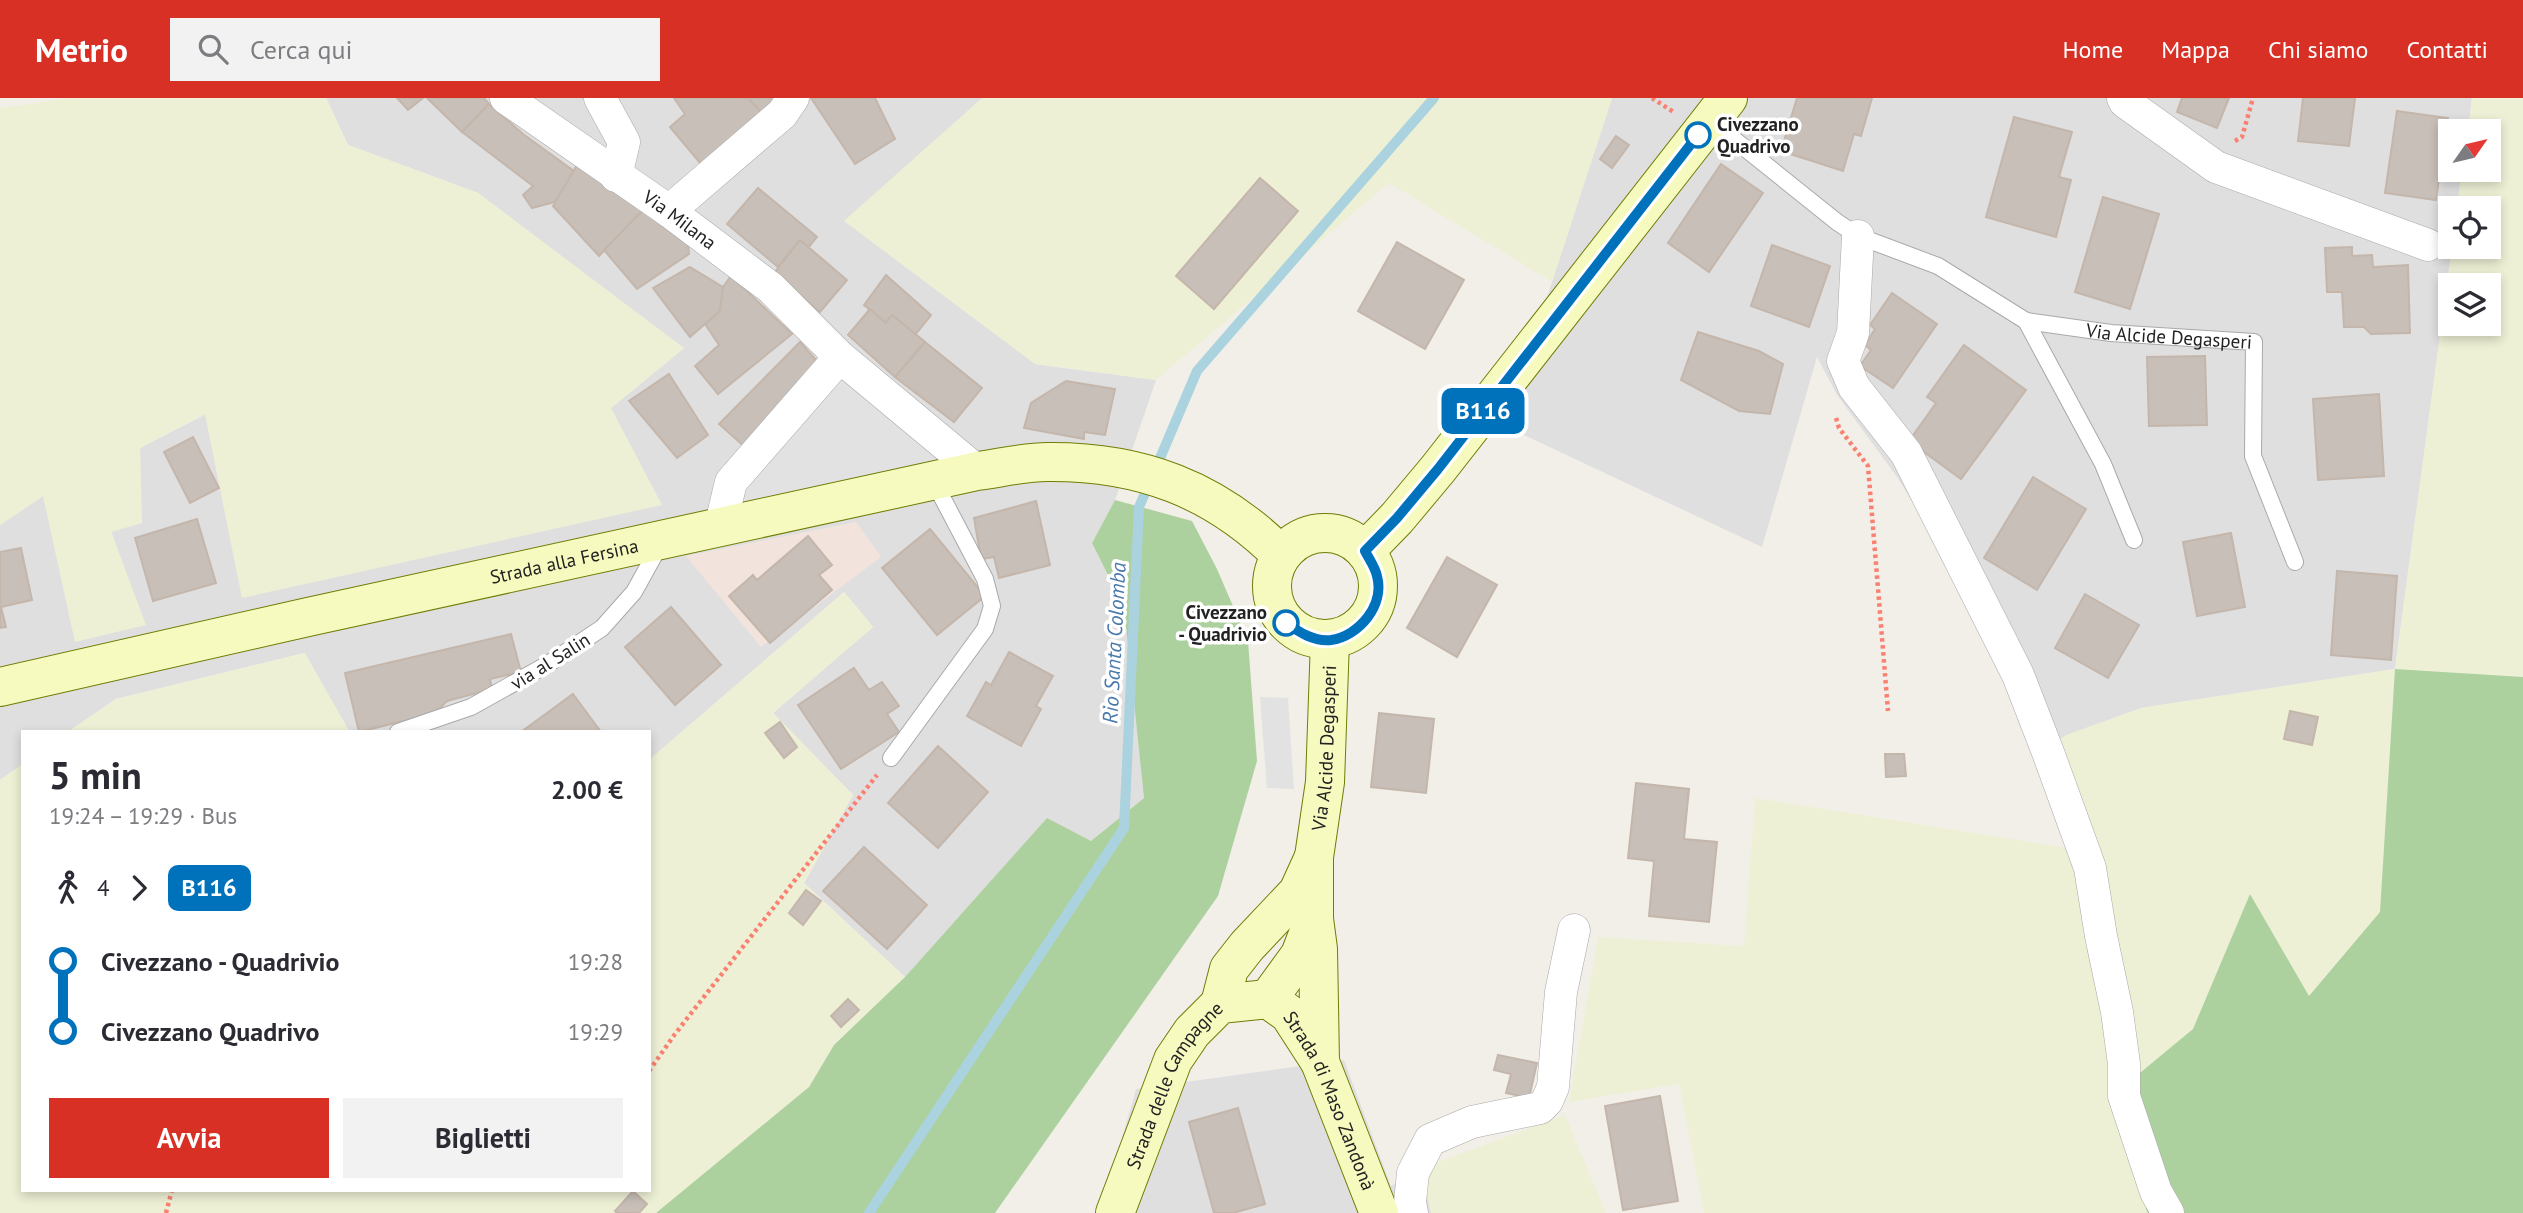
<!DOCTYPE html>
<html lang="it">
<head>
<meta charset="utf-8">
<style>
	body { margin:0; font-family:"PT Sans",sans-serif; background:#f2f2f3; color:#2b2b33; height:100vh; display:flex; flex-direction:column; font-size:26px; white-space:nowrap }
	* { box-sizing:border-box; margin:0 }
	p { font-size:23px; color:#7c7c81 }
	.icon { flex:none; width:38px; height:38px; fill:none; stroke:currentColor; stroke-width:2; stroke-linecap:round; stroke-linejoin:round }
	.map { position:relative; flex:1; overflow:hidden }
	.details { position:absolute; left:21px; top:632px; width:630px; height:462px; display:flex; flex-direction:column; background:#fff; border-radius:0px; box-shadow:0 4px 10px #0003 }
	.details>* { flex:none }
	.badge { padding:0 14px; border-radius:10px; font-size:24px; line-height:46px }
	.needle { width:46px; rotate:56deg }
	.controls { position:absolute; left:2438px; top:21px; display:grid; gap:14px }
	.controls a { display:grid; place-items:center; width:63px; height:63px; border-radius:0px; background:#fff; box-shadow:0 4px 10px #0003; font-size:35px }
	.map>.badge { position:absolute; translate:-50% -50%; box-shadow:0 0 0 4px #fff }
	.legs { display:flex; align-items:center; gap:10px; height:77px; padding:0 28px; font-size:23px }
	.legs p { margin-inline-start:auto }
	.summary { display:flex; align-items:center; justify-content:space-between; height:119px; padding:0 28px }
	h1 { font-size:38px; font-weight:800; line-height:52px }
	.primary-button { display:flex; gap:14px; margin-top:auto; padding:14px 28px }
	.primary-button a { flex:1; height:80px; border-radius:0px; background:#d93025; color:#fff; font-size:28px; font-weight:800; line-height:80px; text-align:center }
	.primary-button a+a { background:#f2f2f3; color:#2b2b33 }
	ul { padding:0 28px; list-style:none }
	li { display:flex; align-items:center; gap:24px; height:70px; font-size:26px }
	li i { display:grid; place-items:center; width:10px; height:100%; margin:0 9px; background:currentColor }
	li i::after { content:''; width:18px; height:18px; margin:-9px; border:5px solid; border-radius:50%; background:#fff }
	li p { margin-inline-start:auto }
	li:first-child i { background:linear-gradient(#0000 50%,currentColor 0) }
	li:last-child i { background:linear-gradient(currentColor 50%,#0000 0) }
	header { display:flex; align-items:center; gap:42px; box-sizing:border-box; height:98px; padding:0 35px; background:#d93025; color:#fff }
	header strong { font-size:33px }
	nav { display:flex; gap:38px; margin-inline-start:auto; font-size:24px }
	.search { width:490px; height:63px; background:#f2f2f3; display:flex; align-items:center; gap:18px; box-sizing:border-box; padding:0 24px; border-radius:0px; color:#7c7c81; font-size:26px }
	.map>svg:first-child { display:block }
</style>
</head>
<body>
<header>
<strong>Metrio</strong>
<div class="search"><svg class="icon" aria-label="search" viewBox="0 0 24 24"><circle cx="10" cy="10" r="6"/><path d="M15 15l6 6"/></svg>Cerca qui</div>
<nav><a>Home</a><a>Mappa</a><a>Chi siamo</a><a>Contatti</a></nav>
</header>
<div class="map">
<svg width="2523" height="1115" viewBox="0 0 2523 1115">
	<rect width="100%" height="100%" fill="#f2efe9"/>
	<g fill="#e0dfdf">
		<polygon points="326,0 982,0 1035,266 1156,282 1115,402 1092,445 1124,508 1144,700 1091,743 1047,721 905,879 804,785 853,697 773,615 873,529 844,494 649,662 649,634 349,633 304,555 116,601 69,633 23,634 23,666 0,682 0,427 43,398 145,527 111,433 141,425 140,350 206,316 611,310 683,251 478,95 348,47"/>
		<polygon points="1612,0 2472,0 2468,33 2450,33 2450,72 2462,72 2457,110 2450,110 2450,149 2452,149 2395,571 2141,610 2049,649 1926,426 1897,379 1837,297 1817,259 1762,449 1505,328"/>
		<polygon points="1344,962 1391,1088 1422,1070 1431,1115 1101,1115 1136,991"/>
	</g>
	<polygon fill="#f3e3dd" points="856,424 881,459 761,549 686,458"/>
	<g fill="#eef0d5" fill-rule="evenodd">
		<polygon points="72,0 326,0 348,47 478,95 684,250 611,310 662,407 242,500 205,316 140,350 142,425 111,434 146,527 75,544 43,398 0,427 0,10"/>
		<polygon points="982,0 1612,0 1552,184 1389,85 1156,282 1035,266 844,123"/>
		<path d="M 2472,0 L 2523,0 L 2523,579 L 2395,571 L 2380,814 L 2309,898 L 2250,797 L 2193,931 L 2135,979 L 2146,1111 L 2148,1115 L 1704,1115 L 1679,986 L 1569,1004 L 1598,839 L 1744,848 L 1755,700 L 2074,751 L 2049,649 L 2066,637 L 2141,610 L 2395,571 L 2452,149 L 2488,149 L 2488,110 L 2457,110 L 2462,72 L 2488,72 L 2488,33 L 2468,33 ZM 2450,187 L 2488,187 L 2488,226 L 2450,226 Z"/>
		<polygon points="844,494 873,529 773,615 853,697 804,785 905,879 834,947 809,989 656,1115 0,1115 0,682 23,666 23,1092 649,1092 649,662"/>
		<polygon points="305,555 349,633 69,633 116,601"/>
		<polygon points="1565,1017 1606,1115 1431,1115 1422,1070"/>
	</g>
	<g fill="#add19e">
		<polygon points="1115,402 1192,423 1217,471 1248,543 1257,663 1218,798 995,1115 656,1115 809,989 834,947 905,879 1047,720 1091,743 1144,700 1124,509 1092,445"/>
		<polygon points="2395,571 2523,579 2523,1115 2148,1115 2146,1111 2135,979 2193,931 2250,796 2309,898 2380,814"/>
	</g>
	<g fill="#e2e2e2">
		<polygon points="840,259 977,373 720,430 731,384"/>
		<polygon points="1260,599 1288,600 1294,691 1267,690"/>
	</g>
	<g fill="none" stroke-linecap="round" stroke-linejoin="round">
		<g stroke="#aad3df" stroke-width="10">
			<polyline points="1155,372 1197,273 1434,0"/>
			<polyline points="869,1115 1124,730 1139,409 1149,386"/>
		</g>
	</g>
	<g fill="#c7bfb8" stroke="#c4b6ab" stroke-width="2">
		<polygon points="397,0 423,0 408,12"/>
		<polygon points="427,0 484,0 489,6 462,34"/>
		<polygon points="674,0 748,0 766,19 706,72 670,29 685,16"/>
		<polygon points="748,0 781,0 766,19"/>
		<polygon points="811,0 875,0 895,41 855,66"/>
		<polygon points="1797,0 1872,0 1861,38 1854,36 1843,73 1781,53"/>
		<polygon points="2182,0 2229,0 2217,30 2177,14"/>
		<polygon points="2303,0 2355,0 2349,48 2298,43"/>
		<polygon points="489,6 523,36 574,73 555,104 532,110 523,97 533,88 462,34"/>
		<polygon points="2397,13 2448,20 2436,102 2385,95"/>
		<polygon points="2014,19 2072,34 2059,79 2071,82 2056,139 1986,119"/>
		<polygon points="1616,38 1629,47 1612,70 1600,61"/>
		<polygon points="1721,66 1763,95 1709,174 1668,145"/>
		<polygon points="577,67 642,113 599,158 553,108"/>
		<polygon points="1260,80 1298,113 1214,211 1176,178"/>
		<polygon points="758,90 817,139 808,150 800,142 778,169 727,126"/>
		<polygon points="2103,99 2159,116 2130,211 2075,194"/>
		<polygon points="642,113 688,146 689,156 637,191 604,152"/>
		<polygon points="800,142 847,182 820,214 774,175"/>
		<polygon points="1397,144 1464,182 1425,251 1358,213"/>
		<polygon points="1772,147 1830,168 1809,229 1751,208"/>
		<polygon points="2352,149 2352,158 2372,157 2373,169 2408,167 2410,235 2371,236 2364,229 2344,229 2342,194 2327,194 2325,150"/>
		<polygon points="690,169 723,189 720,213 690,239 653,190"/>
		<polygon points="886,177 931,217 915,237 892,217 886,225 864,207"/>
		<polygon points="731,178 792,236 718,296 695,268 719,247 705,226 720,213 723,189"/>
		<polygon points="1892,195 1937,226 1893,290 1860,268 1871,252 1865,247 1875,231 1870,227"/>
		<polygon points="870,211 886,225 892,217 925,244 895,279 848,237"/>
		<polygon points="1698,234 1759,253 1783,266 1770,316 1739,313 1681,282"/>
		<polygon points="800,244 817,263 746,350 719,326"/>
		<polygon points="925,244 982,290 954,324 895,279"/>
		<polygon points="1964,247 2026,292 1961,381 1909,343 1936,305 1927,299"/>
		<polygon points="2205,258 2207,327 2149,328 2147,259"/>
		<polygon points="669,276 708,337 677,360 629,303"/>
		<polygon points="1066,283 1115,291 1105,337 1084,334 1084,341 1024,330 1031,305"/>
		<polygon points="2379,296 2384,378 2318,382 2313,301"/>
		<polygon points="193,339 219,390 190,405 164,354"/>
		<polygon points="2033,379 2086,411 2037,492 1984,460"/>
		<polygon points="1036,403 1050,467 999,480 994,459 981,461 974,420"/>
		<polygon points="197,421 216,485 153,503 135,440"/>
		<polygon points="930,431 985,498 937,537 882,470"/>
		<polygon points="2231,435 2245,509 2197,518 2183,444"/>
		<polygon points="808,438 832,467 819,477 832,492 770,545 729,498 753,477 757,482"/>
		<polygon points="21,450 32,502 1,509 6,529 0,530 0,454"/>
		<polygon points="1447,459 1497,487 1457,559 1407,530"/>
		<polygon points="2337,473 2397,478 2391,562 2331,557"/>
		<polygon points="2085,496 2139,527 2108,580 2055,550"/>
		<polygon points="671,509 721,567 675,607 625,549"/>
		<polygon points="511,536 521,574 490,581 492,591 447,603 435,615 359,634 345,575"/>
		<polygon points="1009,554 1053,578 1036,608 1041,611 1021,648 967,618 986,584 991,587"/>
		<polygon points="854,570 869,592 882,584 899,608 887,616 899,634 841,671 798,607"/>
		<polygon points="573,596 601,634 521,634"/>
		<polygon points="2290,613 2318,619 2312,647 2284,641"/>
		<polygon points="1379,615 1434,621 1426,695 1371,689"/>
		<polygon points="780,624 797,649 784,660 765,635"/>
		<polygon points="938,648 988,694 938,750 888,705"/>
		<polygon points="1885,656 1904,656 1906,678 1886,679"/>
		<polygon points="1636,685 1689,691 1684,741 1717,744 1709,824 1649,818 1654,763 1628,760"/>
		<polygon points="864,749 927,807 887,851 823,793"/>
		<polygon points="806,792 821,803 803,827 789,815"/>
		<polygon points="848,901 859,912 841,929 831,918"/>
		<polygon points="1498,957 1537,965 1529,1000 1506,995 1511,976 1494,972"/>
		<polygon points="1660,998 1678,1103 1623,1112 1605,1008"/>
		<polygon points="1238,1010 1265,1106 1233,1115 1214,1115 1189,1024"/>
		<polygon points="633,1093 647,1106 639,1115 617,1115 615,1113"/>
	</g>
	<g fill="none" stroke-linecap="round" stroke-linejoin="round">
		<defs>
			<g id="lane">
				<polyline points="1711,23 1837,124 1858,138 1938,168 2026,223 2103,366 2134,442"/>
				<path id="s1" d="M 2026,223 L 2111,235 L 2254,244 L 2253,358 L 2295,464"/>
				<polyline points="398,634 471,609 548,566 602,530 634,494 660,447"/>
				<polyline points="891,660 985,531 992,508 985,481 933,382"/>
			</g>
			<g id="street">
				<path id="s2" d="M 506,0 L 669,113 L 771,190 L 840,259 L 977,373"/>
				<polyline points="600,0 624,44 616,78"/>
				<polyline points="2123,0 2125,4 2216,69 2428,147"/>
				<polyline points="669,113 782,16 793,0"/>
				<polyline points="1858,138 1853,235 1843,263 1854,289 1906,355 2018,577 2049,657 2090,770 2101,838 2117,914 2124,966 2124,998 2156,1094 2168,1115"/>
				<polyline points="720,430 731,384 840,259"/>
				<polyline points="1412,1115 1410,1104 1413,1075 1430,1042 1472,1024 1540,1010 1547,1003 1553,989 1561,894 1574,832"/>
			</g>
			<g id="secondary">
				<circle cx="1325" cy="488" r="53"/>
				<polyline points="1365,453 1397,420 1438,371 1728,0"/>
				<path id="s3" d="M 0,589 L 308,519 L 977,373 C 1000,370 1024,364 1047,364 C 1140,363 1215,391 1281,457"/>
				<path id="s4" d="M 1268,901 L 1289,916 L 1320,964 L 1379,1115"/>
				<polyline points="1268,901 1300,857 1313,823"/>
				<polyline points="1220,906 1229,871 1247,848 1298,794 1313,761"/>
				<path id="s5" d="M 1320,964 L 1318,851 L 1314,821 L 1314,759 L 1325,684 L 1330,542"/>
				<path id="s6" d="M 1115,1115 L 1173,962 L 1192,934 L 1220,906 L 1268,901"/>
			</g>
		</defs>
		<use href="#lane" stroke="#a9a9a9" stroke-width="18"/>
		<use href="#street" stroke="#a9a9a9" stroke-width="33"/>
		<use href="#secondary" stroke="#707d05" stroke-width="40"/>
		<g stroke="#fa8072" stroke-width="4.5" stroke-dasharray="3.5 3.5" stroke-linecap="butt">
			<polyline points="1652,0 1675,15"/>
			<polyline points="2235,43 2242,39 2253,0"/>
			<polyline points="1836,320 1839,330 1868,368 1888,613"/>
			<polyline points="649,973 675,936 877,677"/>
			<polyline points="166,1115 172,1092"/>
		</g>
		<use href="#lane" stroke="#fff" stroke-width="16"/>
		<use href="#street" stroke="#fff" stroke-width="32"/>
		<use href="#secondary" stroke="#f7fabf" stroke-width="38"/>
	</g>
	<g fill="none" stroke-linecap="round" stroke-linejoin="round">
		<defs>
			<path id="line-1" d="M 1286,525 C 1299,534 1314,544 1331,542 C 1359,538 1385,507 1377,478 C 1375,469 1369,461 1365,453 L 1397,420 L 1438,371 L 1698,37"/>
		</defs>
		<use href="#line-1" stroke="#fff" stroke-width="16"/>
		<use href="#line-1" stroke="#0072bc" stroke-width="10"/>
	</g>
	<g fill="#fff" stroke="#0072bc" stroke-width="3.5">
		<circle cx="1698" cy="37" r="12"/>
		<circle cx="1286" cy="525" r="12"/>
	</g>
	<g text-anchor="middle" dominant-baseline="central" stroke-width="7" stroke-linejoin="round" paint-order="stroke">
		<g font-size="19" font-weight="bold" fill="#222" stroke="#fff" text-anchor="start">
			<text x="1717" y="26">Civezzano<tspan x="1717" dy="22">Quadrivo</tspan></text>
			<text x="1267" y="514" text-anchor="end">Civezzano<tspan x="1267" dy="22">- Quadrivio</tspan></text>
		</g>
		<g font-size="19" fill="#222" stroke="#fff">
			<text stroke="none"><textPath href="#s2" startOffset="212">Via Milana</textPath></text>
			<text stroke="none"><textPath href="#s1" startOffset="144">Via Alcide Degasperi</textPath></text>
			<text stroke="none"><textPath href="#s3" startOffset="578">Strada alla Fersina</textPath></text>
			<text transform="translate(550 563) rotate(-32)">via al Salin</text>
			<text stroke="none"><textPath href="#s5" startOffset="315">Via Alcide Degasperi</textPath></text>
			<text stroke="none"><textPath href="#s6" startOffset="142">Strada delle Campagne</textPath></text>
			<text stroke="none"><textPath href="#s4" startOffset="122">Strada di Maso Zandonà</textPath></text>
		</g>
		<g font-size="21" font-style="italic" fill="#4a7aab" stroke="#fff">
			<text transform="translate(1114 545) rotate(-87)">Rio Santa Colomba</text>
		</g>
	</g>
</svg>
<div class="controls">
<a><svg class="needle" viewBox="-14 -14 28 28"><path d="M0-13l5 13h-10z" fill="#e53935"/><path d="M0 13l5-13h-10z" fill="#7c7c81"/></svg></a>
<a><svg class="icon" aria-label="locate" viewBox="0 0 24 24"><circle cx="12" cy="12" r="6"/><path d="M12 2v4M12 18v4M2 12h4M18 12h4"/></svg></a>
<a><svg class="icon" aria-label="layers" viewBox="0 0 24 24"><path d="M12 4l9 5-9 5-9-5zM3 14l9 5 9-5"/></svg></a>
</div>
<b class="badge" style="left:1483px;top:313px;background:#0072bc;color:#fff">B116</b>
<section class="details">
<div class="summary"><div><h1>5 min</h1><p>19:24 – 19:29 · Bus</p></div><b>2.00 €</b></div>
<div class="legs"><svg class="icon" aria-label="walk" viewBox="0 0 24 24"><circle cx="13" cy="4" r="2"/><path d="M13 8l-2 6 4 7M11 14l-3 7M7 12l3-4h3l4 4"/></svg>4<svg class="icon" aria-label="forward" viewBox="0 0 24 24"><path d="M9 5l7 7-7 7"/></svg><b class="badge" style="background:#0072bc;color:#fff">B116</b></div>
<ul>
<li><i style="color:#0072bc"></i><b>Civezzano - Quadrivio</b><p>19:28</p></li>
<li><i style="color:#0072bc"></i><b>Civezzano Quadrivo</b><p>19:29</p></li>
</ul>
<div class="primary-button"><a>Avvia</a><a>Biglietti</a></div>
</section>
</div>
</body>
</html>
